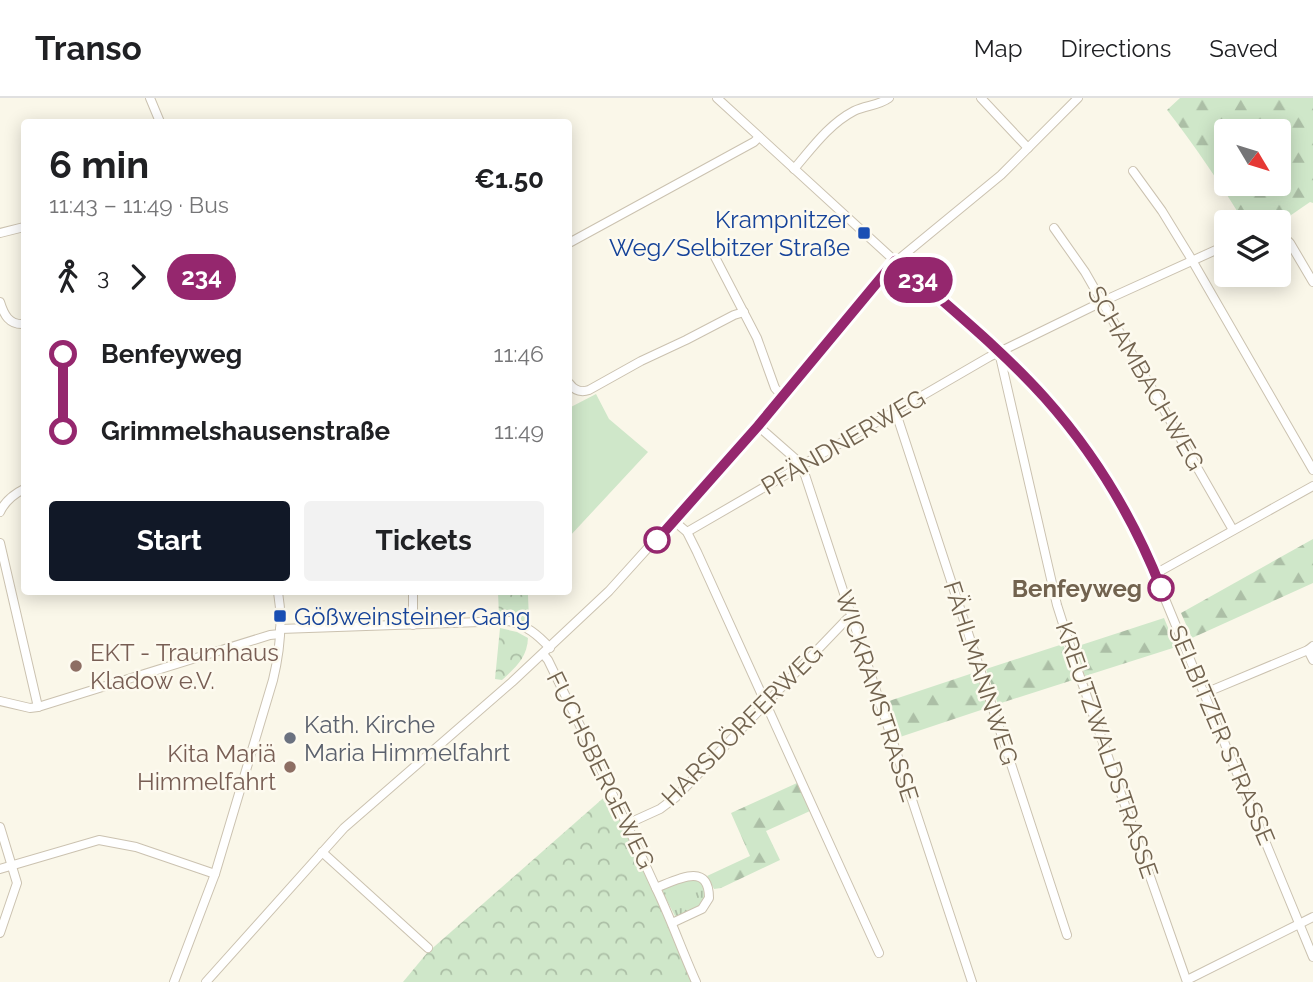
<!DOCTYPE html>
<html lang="en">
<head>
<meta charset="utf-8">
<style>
	body { margin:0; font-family:Raleway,sans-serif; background:#f2f2f2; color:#202124; height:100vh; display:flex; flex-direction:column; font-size:26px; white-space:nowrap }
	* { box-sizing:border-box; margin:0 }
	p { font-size:23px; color:#757577 }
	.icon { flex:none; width:38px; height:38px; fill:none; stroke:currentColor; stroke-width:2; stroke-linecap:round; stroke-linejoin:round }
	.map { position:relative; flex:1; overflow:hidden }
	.panel { position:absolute; left:21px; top:21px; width:551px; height:476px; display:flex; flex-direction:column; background:#fff; border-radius:7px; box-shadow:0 4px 18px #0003 }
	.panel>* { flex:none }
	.badge { padding:0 14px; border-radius:23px; font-size:24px; line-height:46px }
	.needle { width:46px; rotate:128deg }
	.controls { position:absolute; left:1214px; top:21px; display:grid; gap:14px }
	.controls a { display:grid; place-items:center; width:77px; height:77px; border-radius:7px; background:#fff; box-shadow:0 4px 18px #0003; font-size:35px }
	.map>.badge { position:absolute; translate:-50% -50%; box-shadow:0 0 0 4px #fff }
	.legs { display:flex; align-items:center; gap:10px; height:77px; padding:0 28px; font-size:23px }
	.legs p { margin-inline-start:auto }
	.overview { display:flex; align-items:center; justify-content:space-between; height:119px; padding:0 28px }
	h1 { font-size:38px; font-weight:700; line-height:52px }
	.button { display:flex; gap:14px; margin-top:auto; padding:14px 28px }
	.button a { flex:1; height:80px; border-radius:7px; background:#111827; color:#fff; font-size:28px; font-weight:700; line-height:80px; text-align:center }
	.button a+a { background:#f2f2f2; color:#202124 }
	ul { padding:0 28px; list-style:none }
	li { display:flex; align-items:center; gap:24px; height:77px; font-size:26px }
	li i { display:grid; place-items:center; width:10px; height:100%; margin:0 9px; background:currentColor }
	li i::after { content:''; width:18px; height:18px; margin:-9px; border:5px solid; border-radius:50%; background:#fff }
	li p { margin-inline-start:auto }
	li:first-child i { background:linear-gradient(#0000 50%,currentColor 0) }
	li:last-child i { background:linear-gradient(currentColor 50%,#0000 0) }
	header { display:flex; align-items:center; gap:42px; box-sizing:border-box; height:98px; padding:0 35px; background:#fff; border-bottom:2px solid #e0e0e0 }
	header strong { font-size:33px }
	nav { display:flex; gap:38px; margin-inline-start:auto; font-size:24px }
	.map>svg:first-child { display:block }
</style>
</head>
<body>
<header>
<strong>Transo</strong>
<nav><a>Map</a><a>Directions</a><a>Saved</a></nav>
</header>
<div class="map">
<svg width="1313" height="884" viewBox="0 0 1313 884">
	<defs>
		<pattern id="grass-tufts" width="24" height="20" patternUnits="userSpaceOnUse" patternTransform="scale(1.75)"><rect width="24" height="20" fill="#cfe7c9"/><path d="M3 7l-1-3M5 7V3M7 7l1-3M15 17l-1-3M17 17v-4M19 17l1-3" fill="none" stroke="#acbfa6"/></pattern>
		<pattern id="forest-firs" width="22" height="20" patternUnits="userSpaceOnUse" patternTransform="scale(1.75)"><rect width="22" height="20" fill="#cfe7c9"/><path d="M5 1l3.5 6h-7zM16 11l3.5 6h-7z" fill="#acbfa6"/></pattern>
		<pattern id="park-crowns" width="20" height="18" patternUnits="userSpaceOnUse" patternTransform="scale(1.75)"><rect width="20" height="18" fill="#cfe7c9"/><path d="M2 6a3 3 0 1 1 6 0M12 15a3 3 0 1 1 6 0" fill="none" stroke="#acbfa6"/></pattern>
	</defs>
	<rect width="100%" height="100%" fill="#faf7e9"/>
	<polygon fill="url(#grass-tufts)" points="694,779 704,787 706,799 699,808 676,820 661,791"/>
	<g fill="url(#forest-firs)" fill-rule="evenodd">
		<path d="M 1180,0 L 1313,0 L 1313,105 L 1310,104 L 1281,124 L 1244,124 C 1220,85 1195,48 1167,12 ZM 1227,33 L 1279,33 L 1279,86 L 1227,86 Z"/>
		<polygon points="1313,441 1313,485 1192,540 1181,515"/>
		<polygon points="1164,520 1176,549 1085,578 1075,549"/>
		<polygon points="1063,546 1076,581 998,606 986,571"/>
		<polygon points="976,574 987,610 894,641 883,605"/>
		<polygon points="797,685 810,713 766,733 780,762 721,790 714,791 707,778 750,758 731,715"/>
	</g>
	<g fill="url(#park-crowns)">
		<polygon points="498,494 526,494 528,497 529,523 522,523 513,519 499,518"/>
		<path d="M 500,530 L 517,534 L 528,540 C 527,560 516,569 502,582 L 495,581 Z"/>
		<polygon points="609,695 696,884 403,884 427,855"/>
	</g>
	<polygon fill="#cfe7c9" points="596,296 609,321 648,354 569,439 569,310"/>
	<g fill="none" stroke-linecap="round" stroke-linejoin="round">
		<defs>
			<g id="minor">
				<polyline points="150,0 160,24"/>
				<path d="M 717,0 L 895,163 L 904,169 C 972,229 1043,288 1096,364 C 1113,389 1127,416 1141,443 L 1313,859"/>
				<polyline points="981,0 1028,50"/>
				<path d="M 794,71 C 812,50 829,26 854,13 C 866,7 878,8 889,0"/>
				<polyline points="1133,73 1162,113 1189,157 1313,372"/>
				<polyline points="1054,130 1085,174 1233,432"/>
				<polyline points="1279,134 1290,145 1313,184"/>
				<polyline points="0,135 24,129"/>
				<polyline points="569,145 754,44 759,39"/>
				<polyline points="715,159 757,240 775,290 783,299"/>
				<path d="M 0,204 C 4,217 9,227 24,226"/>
				<polyline points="999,254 1057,507 1079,576 1187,884"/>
				<path d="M 569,285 C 574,292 580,295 589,292 L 641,263 L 686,242 L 734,217 L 744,214"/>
				<polyline points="894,314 898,321 1067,837"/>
				<polyline points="758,328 799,364 805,377 972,884"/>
				<path d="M 0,414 C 5,403 14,396 24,391"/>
				<polyline points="674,423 687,434 697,454 879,855"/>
				<polyline points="687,434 989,259 1110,200 1227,147"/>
				<polyline points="0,445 38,609"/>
				<polyline points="1155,476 1313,388"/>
				<polyline points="413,494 413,527"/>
				<path d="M 280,531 L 509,523 C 526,527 538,537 550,550"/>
				<polyline points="1308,552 1313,562"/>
				<path d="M 543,556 L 548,562 C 585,637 621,713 656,790 C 671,821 682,853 696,884"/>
				<polyline points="1205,595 1308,552 1313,548"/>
				<polyline points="0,603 30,610 38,609 270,537 280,536"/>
				<polyline points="627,726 660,711 676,699 847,521 851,519"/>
				<polyline points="0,729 17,785 0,835"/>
				<polyline points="322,754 428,850"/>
				<polyline points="0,771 99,742 136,749 215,776"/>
				<path d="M 656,790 C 676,782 709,763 709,800 L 702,811 L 672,825"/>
				<polyline points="1187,882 1313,819"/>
				<path d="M 174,884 L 215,776 L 273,582 C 280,553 283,523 278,494"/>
				<polyline points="206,884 344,730 512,584 609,493 758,328 888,170 1001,77 1078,0"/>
			</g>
		</defs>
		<use href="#minor" stroke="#cbc2b0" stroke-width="10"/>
		<use href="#minor" stroke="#fff" stroke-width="8"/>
	</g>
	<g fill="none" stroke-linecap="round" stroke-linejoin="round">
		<defs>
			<path id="line-1" d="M 657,442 L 758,328 L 895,163 L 904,169 C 951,211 1002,252 1045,300 C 1095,356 1133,419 1161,490"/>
		</defs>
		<use href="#line-1" stroke="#fff" stroke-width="16"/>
		<use href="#line-1" stroke="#95276e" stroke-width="10"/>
	</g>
	<g fill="#1a4fb4" stroke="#fdfaef" stroke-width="2.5">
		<rect x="857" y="128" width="14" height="14" rx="3.5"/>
		<rect x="273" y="511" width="14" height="14" rx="3.5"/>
	</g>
	<g fill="#fff" stroke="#95276e" stroke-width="3.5">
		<circle cx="657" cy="442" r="12"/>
		<circle cx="1161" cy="490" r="12"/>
	</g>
	<g fill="#8d6e63" stroke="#fdfaef" stroke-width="2.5">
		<circle cx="76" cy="568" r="7"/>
		<circle cx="290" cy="669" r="7"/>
	</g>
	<circle fill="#6b7280" stroke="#fdfaef" stroke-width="2.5" cx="290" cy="640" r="7"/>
	<g text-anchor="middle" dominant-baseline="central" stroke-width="5" stroke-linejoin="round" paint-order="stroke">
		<g font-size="24" fill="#164399" stroke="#fdfaef" text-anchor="end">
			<text x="850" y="121">Krampnitzer<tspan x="850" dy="28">Weg/Selbitzer Straße</tspan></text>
			<text x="294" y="518" text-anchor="start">Gößweinsteiner Gang</text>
		</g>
		<g font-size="24" fill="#72634f" stroke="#fdfaef">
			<text transform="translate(1146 280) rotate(60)">SCHAMBACHWEG</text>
			<text transform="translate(843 344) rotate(-30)">PFÄNDNERWEG</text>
			<text transform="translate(981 575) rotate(72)">FÄHLMANNWEG</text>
			<text transform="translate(877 598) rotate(72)">WICKRAMSTRASSE</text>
			<text transform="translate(742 627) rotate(-45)">HARSDÖRFERWEG</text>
			<text transform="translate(1222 637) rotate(67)">SELBITZER STRASSE</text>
			<text transform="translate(1107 652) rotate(71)">KREUTZWALDSTRASSE</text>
			<text transform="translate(601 672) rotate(64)">FUCHSBERGEWEG</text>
		</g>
		<g font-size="24" font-weight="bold" fill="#72634f" stroke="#fdfaef" text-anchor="end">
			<text x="1142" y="490">Benfeyweg</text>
		</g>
		<g font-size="24" fill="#785e54" stroke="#fdfaef" text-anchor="start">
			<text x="90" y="554">EKT - Traumhaus<tspan x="90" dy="28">Kladow e.V.</tspan></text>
			<text x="276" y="655" text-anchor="end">Kita Mariä<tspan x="276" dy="28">Himmelfahrt</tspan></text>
		</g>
		<g font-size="24" fill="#5b616d" stroke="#fdfaef" text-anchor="start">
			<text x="304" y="626">Kath. Kirche<tspan x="304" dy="28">Maria Himmelfahrt</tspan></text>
		</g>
	</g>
</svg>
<div class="controls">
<a><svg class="needle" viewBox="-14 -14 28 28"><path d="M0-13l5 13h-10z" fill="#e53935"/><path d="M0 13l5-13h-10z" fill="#757577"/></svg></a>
<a><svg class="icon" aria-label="layers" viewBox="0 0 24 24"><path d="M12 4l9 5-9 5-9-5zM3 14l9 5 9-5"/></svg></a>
</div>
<b class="badge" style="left:918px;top:182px;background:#95276e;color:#fff">234</b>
<section class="panel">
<div class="overview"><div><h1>6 min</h1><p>11:43 – 11:49 · Bus</p></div><b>€1.50</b></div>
<div class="legs"><svg class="icon" aria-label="walk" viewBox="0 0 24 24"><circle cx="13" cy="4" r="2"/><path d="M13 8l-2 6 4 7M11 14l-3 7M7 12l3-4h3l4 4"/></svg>3<svg class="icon" aria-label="forward" viewBox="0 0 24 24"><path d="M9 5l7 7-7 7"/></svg><b class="badge" style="background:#95276e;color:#fff">234</b></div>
<ul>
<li><i style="color:#95276e"></i><b>Benfeyweg</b><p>11:46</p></li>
<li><i style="color:#95276e"></i><b>Grimmelshausenstraße</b><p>11:49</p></li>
</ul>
<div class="button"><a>Start</a><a>Tickets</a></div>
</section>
</div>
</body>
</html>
